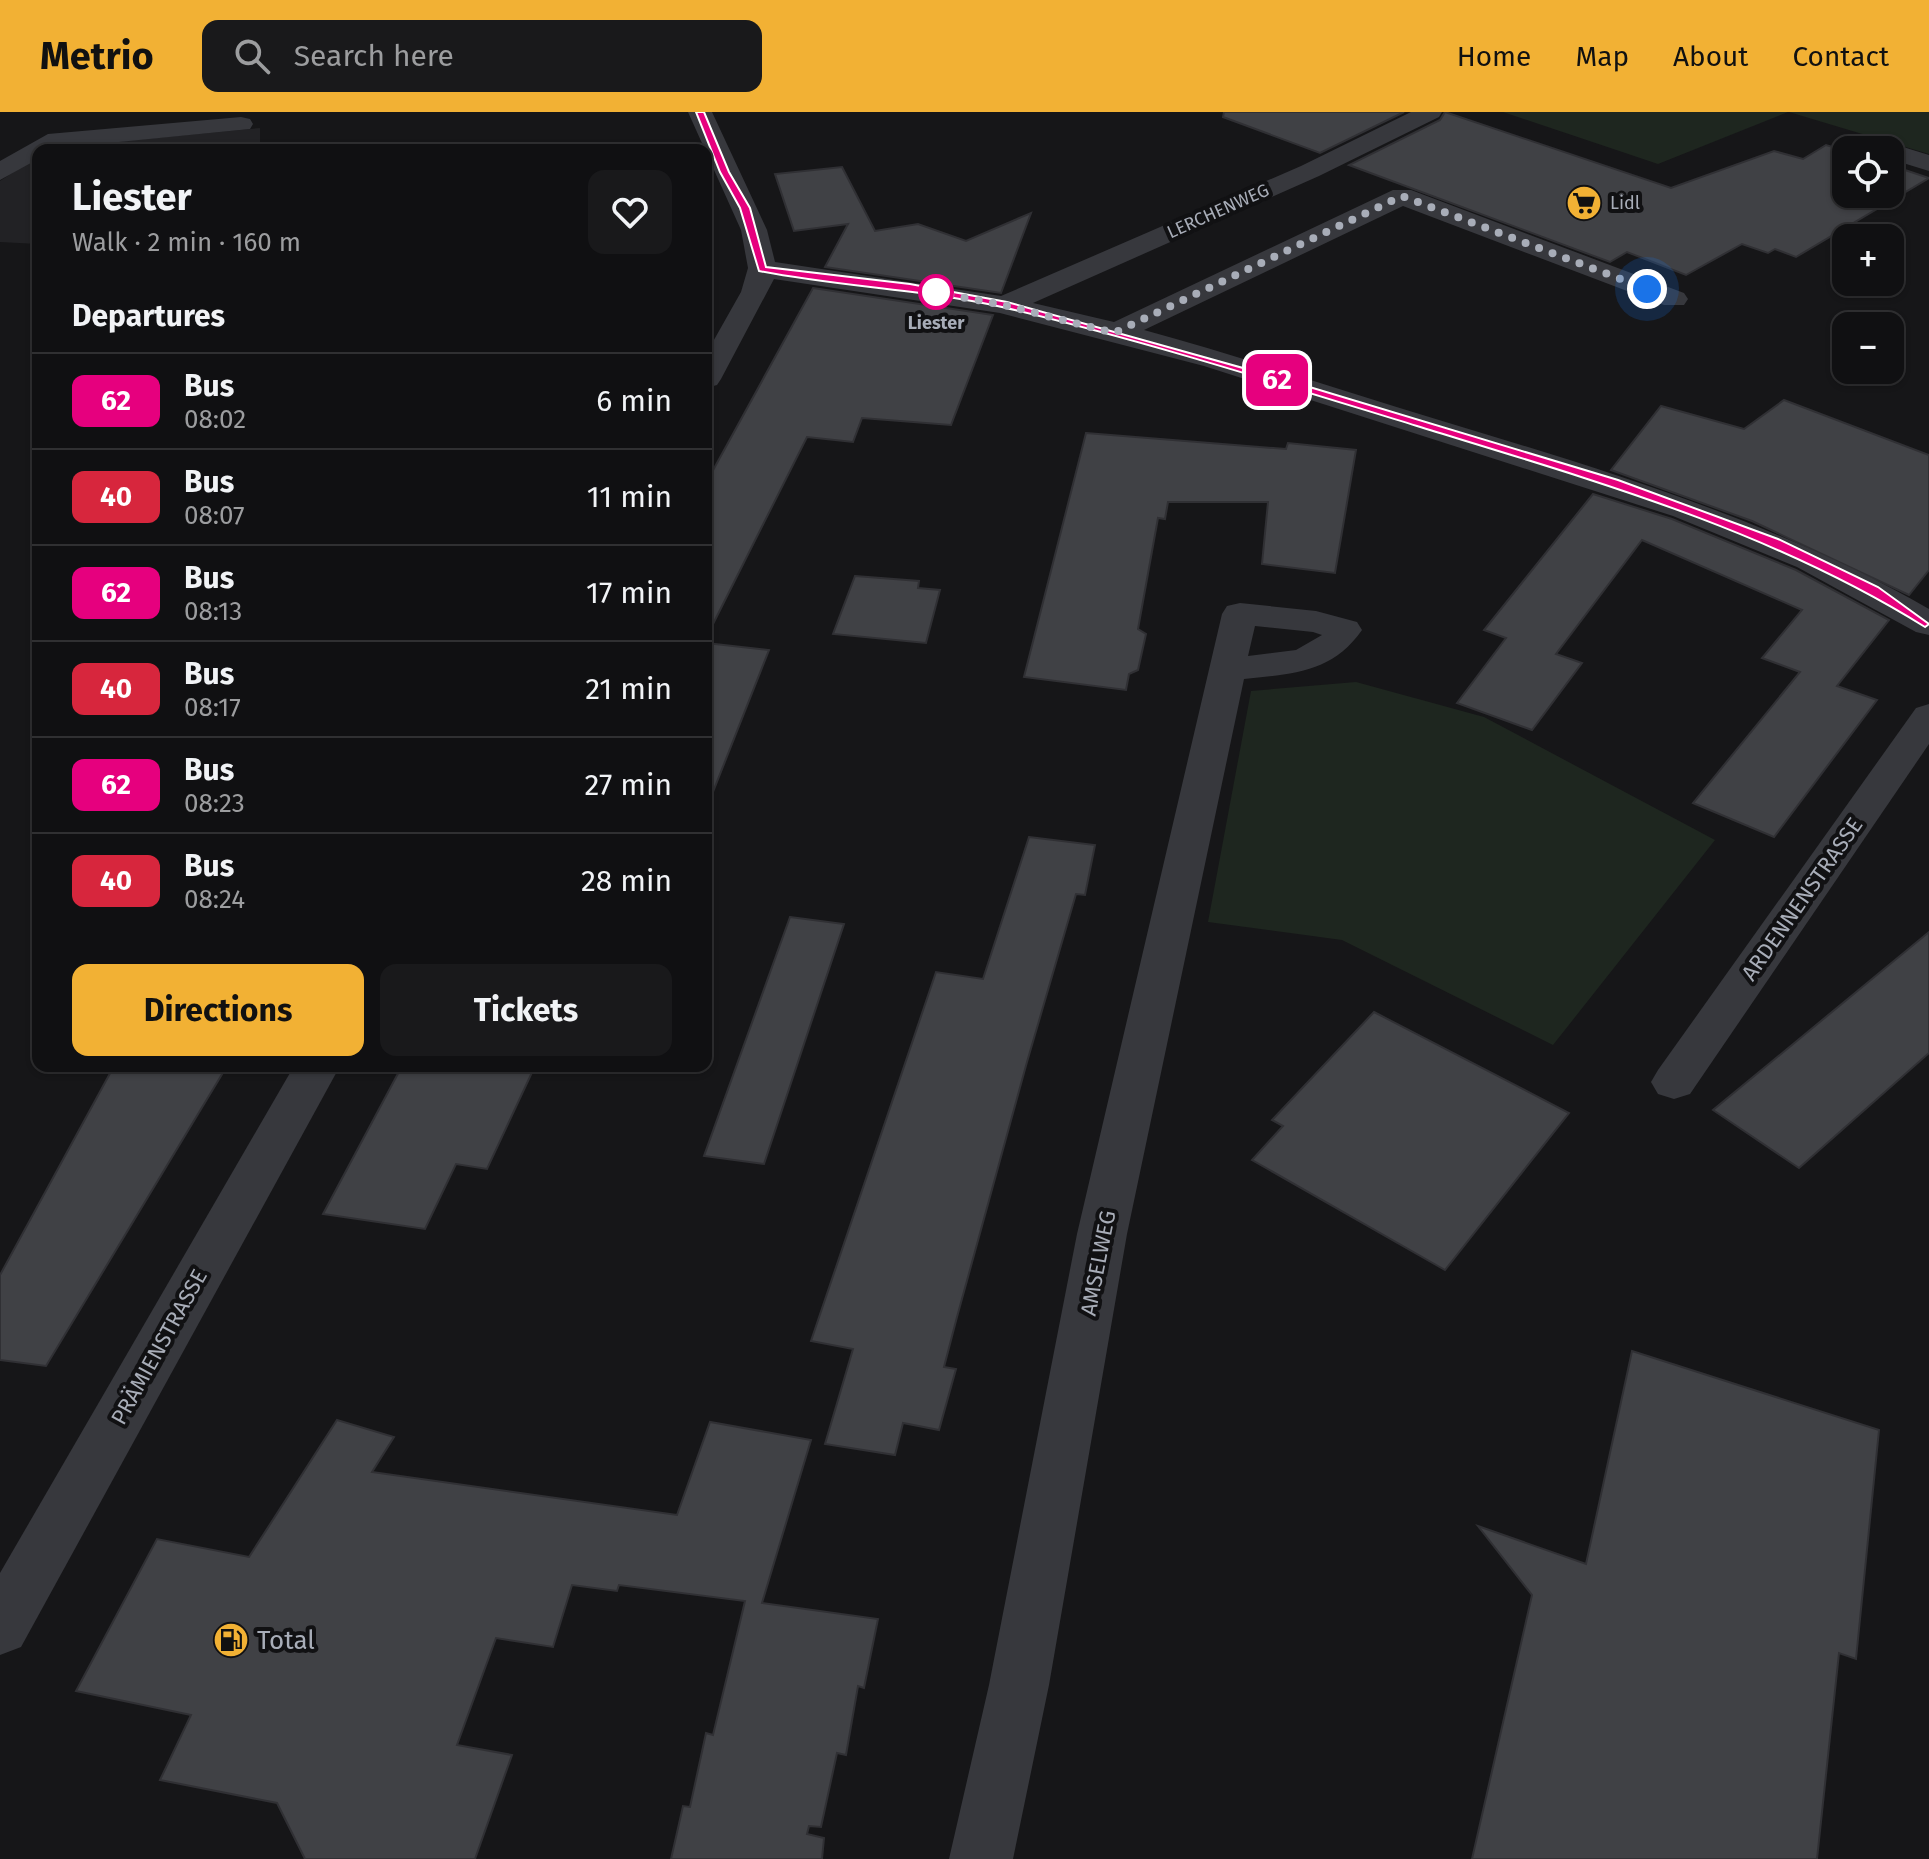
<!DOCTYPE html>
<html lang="en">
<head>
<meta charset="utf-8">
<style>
	body { margin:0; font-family:"Fira Sans",sans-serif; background:#19191b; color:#f1f3f6; height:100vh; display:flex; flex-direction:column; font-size:30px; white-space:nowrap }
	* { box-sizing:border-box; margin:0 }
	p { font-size:26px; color:#9c9d9f }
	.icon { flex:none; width:44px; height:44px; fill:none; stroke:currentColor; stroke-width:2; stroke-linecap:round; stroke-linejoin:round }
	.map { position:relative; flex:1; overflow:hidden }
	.side { position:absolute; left:32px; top:32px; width:680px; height:928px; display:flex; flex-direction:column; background:#101012; border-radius:16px; box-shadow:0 2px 6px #0004,0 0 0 2px #303032 }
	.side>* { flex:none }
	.badge { padding:0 16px; border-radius:12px; font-size:28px; line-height:52px }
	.tools { position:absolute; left:1832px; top:24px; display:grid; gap:16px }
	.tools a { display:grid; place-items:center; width:72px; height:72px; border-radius:16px; background:#101012; box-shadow:0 2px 6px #0004,0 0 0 2px #303032; font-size:40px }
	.you { position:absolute; width:40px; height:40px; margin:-20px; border:6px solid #fff; border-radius:50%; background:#1a73e8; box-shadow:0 0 0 12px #1a73e833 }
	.map>.badge { position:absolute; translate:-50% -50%; box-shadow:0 0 0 4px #fff }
	h2 { padding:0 40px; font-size:30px; line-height:72px }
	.round { display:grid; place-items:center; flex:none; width:84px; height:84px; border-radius:16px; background:#19191b }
	.overview { display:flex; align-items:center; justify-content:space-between; height:136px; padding:0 40px }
	h1 { font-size:38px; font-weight:700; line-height:60px }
	.action { display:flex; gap:16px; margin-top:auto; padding:16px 40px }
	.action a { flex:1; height:92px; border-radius:16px; background:#f2b134; color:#111; font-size:32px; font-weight:700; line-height:92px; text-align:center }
	.action a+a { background:#19191b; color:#f1f3f6 }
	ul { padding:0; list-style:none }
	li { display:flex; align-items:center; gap:24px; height:96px; padding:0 40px; border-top:2px solid #303032 }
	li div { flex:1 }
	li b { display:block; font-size:30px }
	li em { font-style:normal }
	li .badge { min-width:88px; font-weight:700; text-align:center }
	header { display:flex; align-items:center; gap:48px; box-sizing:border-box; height:112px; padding:0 40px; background:#f2b134; color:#111 }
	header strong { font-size:38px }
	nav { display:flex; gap:44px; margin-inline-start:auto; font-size:28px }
	.search { width:560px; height:72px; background:#19191b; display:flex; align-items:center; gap:20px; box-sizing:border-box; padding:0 28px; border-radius:16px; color:#9c9d9f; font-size:30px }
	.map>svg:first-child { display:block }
</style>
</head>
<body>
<header>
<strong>Metrio</strong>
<div class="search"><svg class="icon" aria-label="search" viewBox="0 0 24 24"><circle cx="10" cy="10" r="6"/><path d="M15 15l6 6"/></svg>Search here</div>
<nav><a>Home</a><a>Map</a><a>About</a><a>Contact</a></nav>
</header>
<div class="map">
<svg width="1929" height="1747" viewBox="0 0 1929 1747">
	<rect width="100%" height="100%" fill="#161618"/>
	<g fill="#222225">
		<polygon points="260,16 260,38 47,38 49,36"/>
		<polygon points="38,44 38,132 0,130 0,69"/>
	</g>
	<g fill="#1e261f">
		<polygon points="1503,0 1788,0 1658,52"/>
		<polygon points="1789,0 1929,0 1929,42"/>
		<polygon points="1356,570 1484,605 1715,728 1553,933 1342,828 1208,810 1251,579"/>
	</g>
	<g fill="#404145" stroke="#303034" stroke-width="2">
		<polygon points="1224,0 1404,0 1320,41 1223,5"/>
		<polygon points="1445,0 1671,76 1774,39 1803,47 1826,33 1846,39 1846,82 1890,82 1890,53 1929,66 1796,145 1775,137 1768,141 1742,132 1686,163 1627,140 1610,150 1349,53 1440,8"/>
		<polygon points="842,55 875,119 918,112 966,129 1031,101 1001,181 825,155 848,112 794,119 775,62"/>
		<polygon points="813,176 993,203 951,313 862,306 853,330 807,325 706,526 706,371"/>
		<polygon points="1784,288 1929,343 1929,458 1909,483 1752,409 1611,358 1661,294 1744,317"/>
		<polygon points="1086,321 1286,337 1288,331 1356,338 1335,461 1262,452 1268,390 1168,390 1165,407 1158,406 1138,517 1146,522 1138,558 1129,562 1126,578 1024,565"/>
		<polygon points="1593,382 1672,407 1796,458 1889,508 1837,574 1877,588 1774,725 1693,691 1800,560 1762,546 1802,498 1642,428 1556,542 1582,551 1532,618 1457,591 1506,526 1484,518"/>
		<polygon points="855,464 919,469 918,476 940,478 926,531 833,522"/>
		<polygon points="706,531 769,538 709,690 706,689"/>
		<polygon points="1029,725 1095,733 1085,783 1076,782 1027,950 957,1205 944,1255 956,1257 939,1318 903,1311 895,1343 825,1332 853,1237 811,1229 936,860 983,867"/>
		<polygon points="790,805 844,812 764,1052 704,1044"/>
		<polygon points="1929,820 1929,941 1799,1056 1713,998"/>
		<polygon points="1374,900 1569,1001 1445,1158 1252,1048 1283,1014 1272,1008"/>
		<polygon points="114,954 227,954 46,1254 0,1248 0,1163"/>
		<polygon points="402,954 535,954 487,1057 456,1052 425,1117 323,1102"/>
		<polygon points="1632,1239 1879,1318 1856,1547 1839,1541 1817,1747 1472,1747 1532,1483 1478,1414 1586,1452"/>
		<polygon points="337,1308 394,1325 372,1360 677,1403 710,1310 811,1328 762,1491 878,1507 864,1576 858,1574 846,1643 837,1641 821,1715 809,1714 807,1722 824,1726 822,1747 671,1747 683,1694 690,1695 706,1621 713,1623 745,1489 619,1473 617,1479 572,1473 553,1535 496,1526 457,1633 512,1643 475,1747 305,1747 277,1691 160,1668 191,1603 76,1579 157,1427 249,1445"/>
	</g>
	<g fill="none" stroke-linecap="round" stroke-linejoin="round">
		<g fill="#37383d" fill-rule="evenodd">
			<path d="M 688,0 L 712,0 L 767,118 L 775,150 L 1001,184 L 1301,54 L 1411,0 L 1442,0 L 1439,5 L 1319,64 L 1033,191 L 1114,210 L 1393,78 L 1411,78 L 1684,181 L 1688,187 L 1684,193 L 1664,193 L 1403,94 L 1144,218 C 1243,245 1340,278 1439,308 C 1608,359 1775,409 1929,497 L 1929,523 L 1916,520 L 1797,455 L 1673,404 L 1204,254 L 1000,201 L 774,167 L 721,267 L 717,273 L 706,276 L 706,242 L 741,180 L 748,156 L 741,118 Z"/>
			<polygon points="241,5 250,7 253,12 250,17 38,38 38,47 0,68 0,49 48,22"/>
			<polygon points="1890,31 1929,43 1929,59 1890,47 1890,38 1878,38"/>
			<path d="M 1240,491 L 1316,499 L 1357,510 L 1362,518 C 1332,561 1292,562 1244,567 L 1127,1122 L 1049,1573 L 1013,1747 L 949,1747 L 989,1573 L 1077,1122 L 1222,502 L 1227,494 ZM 1255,514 L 1313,520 L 1322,523 L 1296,538 L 1248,544 Z"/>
			<polygon points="1929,592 1929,632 1690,982 1674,987 1658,982 1651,970 1658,958 1916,596"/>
			<polygon points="294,954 340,954 21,1535 0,1543 0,1461"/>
		</g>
	</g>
	<path fill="#e6007e" stroke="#fff" stroke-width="2" d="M 696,0 L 704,0 L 729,60 L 750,96 L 766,155 L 910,172 L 1007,190 L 1293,270 L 1618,368 L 1778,427 L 1878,475 L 1929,512 L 1925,515 C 1768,417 1592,368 1417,314 C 1280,272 1142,228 1002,195 C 922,177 839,175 759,159 L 740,96 L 720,60 Z"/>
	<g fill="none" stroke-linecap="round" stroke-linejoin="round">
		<polyline stroke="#a8adb8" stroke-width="8" stroke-dasharray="0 14.4" points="936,180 929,179 1004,193 1114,221 1402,84 1647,177"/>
	</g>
	<defs>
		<symbol id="supermarket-disc" viewBox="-11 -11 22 22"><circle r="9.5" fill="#f2b134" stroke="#111113"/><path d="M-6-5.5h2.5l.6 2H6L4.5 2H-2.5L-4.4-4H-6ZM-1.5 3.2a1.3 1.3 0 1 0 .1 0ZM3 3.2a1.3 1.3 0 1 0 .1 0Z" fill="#111"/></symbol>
		<symbol id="fuel-disc" viewBox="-11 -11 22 22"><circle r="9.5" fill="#f2b134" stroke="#111113"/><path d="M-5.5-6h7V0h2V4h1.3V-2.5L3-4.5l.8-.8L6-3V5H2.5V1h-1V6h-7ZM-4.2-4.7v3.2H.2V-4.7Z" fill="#111"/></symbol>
	</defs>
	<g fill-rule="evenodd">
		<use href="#supermarket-disc" x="1564" y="71" width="40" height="40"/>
		<use href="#fuel-disc" x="211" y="1508" width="40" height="40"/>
	</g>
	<circle fill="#fff" stroke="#e6007e" stroke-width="4" cx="936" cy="180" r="16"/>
	<g text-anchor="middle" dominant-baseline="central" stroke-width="8" stroke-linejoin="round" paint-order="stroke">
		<g font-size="18" fill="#a8adb8" stroke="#111113" text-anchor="start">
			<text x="1610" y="91">Lidl</text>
		</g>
		<g font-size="18" fill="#a8adb8" stroke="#111113">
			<text transform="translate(1218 99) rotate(-24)">LERCHENWEG</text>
		</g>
		<g font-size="18" font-weight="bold" fill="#a8adb8" stroke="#111113">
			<text x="936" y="211">Liester</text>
		</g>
		<g font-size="22" fill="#a8adb8" stroke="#111113">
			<text transform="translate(1802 787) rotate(-55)">ARDENNENSTRASSE</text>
			<text transform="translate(1098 1151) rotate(-79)">AMSELWEG</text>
			<text transform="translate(159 1235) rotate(-61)">PRÄMIENSTRASSE</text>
		</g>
		<g font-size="26" fill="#a8adb8" stroke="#111113" text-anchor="start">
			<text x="257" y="1528">Total</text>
		</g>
	</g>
</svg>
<div class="tools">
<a><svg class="icon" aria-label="locate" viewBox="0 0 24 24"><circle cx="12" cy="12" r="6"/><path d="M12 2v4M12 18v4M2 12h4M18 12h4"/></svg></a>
<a>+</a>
<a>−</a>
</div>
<div class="you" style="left:1647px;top:177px"></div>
<b class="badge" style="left:1277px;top:268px;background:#e6007e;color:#fff">62</b>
<section class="side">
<div class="overview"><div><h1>Liester</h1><p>Walk · 2 min · 160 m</p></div><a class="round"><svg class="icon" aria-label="heart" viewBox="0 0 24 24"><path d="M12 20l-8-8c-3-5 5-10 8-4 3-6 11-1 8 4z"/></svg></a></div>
<h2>Departures</h2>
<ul>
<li><span class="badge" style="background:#e6007e;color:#fff">62</span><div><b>Bus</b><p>08:02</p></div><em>6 min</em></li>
<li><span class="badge" style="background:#d7263d;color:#fff">40</span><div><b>Bus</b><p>08:07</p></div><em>11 min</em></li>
<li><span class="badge" style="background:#e6007e;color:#fff">62</span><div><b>Bus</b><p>08:13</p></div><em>17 min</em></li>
<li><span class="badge" style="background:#d7263d;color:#fff">40</span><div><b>Bus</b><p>08:17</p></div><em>21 min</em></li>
<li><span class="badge" style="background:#e6007e;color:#fff">62</span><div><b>Bus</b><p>08:23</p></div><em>27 min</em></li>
<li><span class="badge" style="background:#d7263d;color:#fff">40</span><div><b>Bus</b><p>08:24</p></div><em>28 min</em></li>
</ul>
<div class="action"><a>Directions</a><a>Tickets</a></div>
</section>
</div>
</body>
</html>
